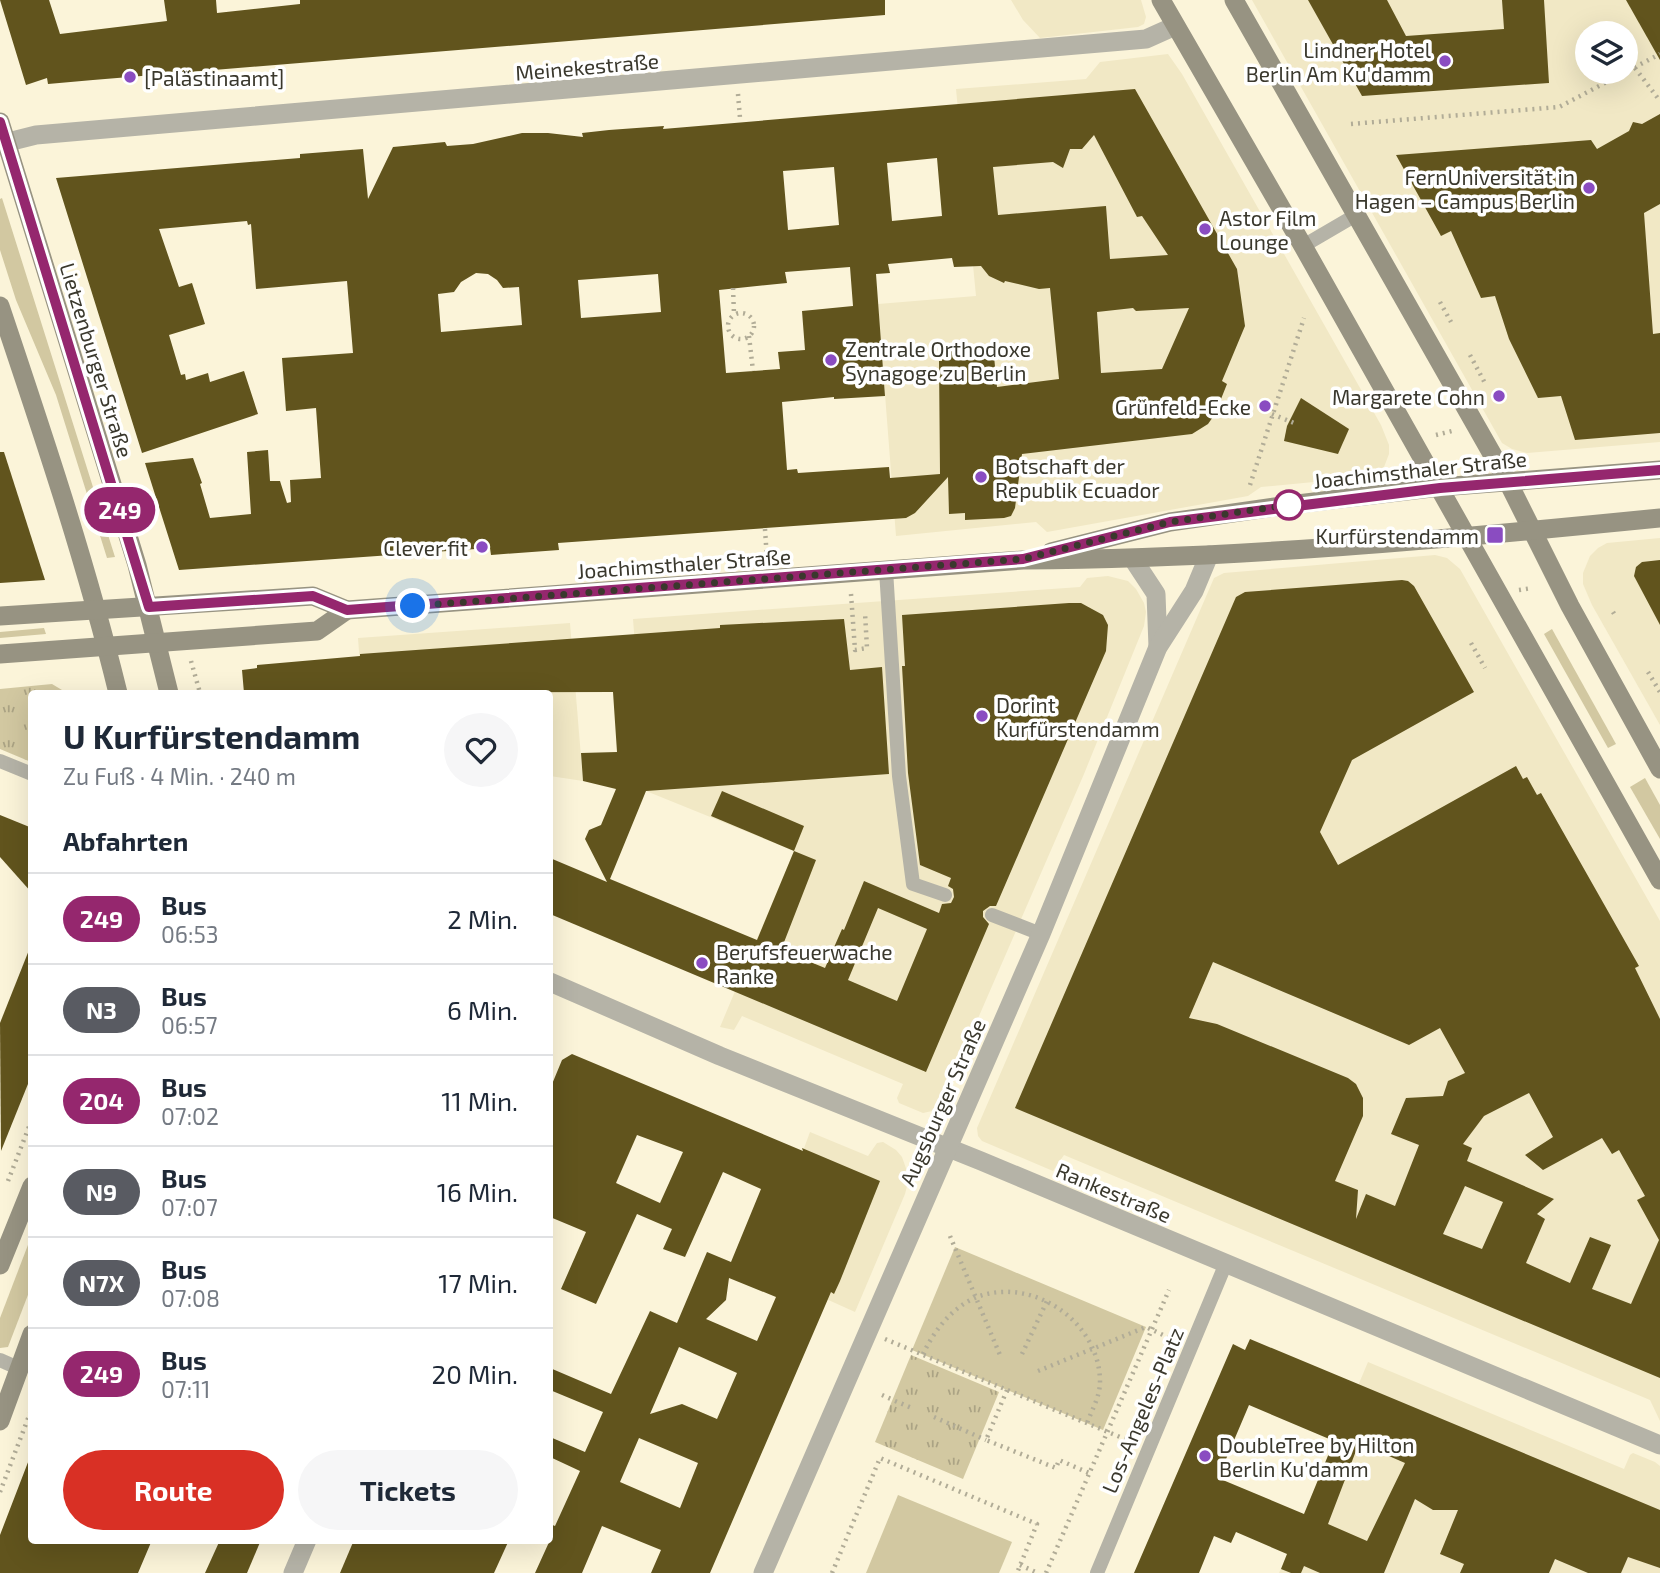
<!DOCTYPE html>
<html lang="de">
<head>
<meta charset="utf-8">
<style>
	body { margin:0; font-family:"Exo 2",sans-serif; background:#f6f6f7; color:#1f2937; height:100vh; display:flex; flex-direction:column; font-size:26px; white-space:nowrap }
	* { box-sizing:border-box; margin:0 }
	p { font-size:23px; color:#747a83 }
	.icon { flex:none; width:38px; height:38px; fill:none; stroke:currentColor; stroke-width:2; stroke-linecap:round; stroke-linejoin:round }
	.map { position:relative; flex:1; overflow:hidden }
	.details { position:absolute; left:28px; top:690px; width:525px; height:854px; display:flex; flex-direction:column; background:#fff; border-radius:7px; box-shadow:0 7px 28px #0002 }
	.details>* { flex:none }
	.badge { padding:0 14px; border-radius:23px; font-size:24px; line-height:46px }
	.tools { position:absolute; left:1575px; top:21px; display:grid; gap:14px }
	.tools a { display:grid; place-items:center; width:63px; height:63px; border-radius:50%; background:#fff; box-shadow:0 7px 28px #0002; font-size:35px }
	.you { position:absolute; width:35px; height:35px; margin:-18px; border:5px solid #fff; border-radius:50%; background:#1a73e8; box-shadow:0 0 0 10px #1a73e833 }
	.map>.badge { position:absolute; translate:-50% -50%; box-shadow:0 0 0 4px #fff }
	h2 { padding:0 35px; font-size:26px; line-height:63px }
	.round { display:grid; place-items:center; flex:none; width:74px; height:74px; border-radius:37px; background:#f6f6f7 }
	.summary { display:flex; align-items:center; justify-content:space-between; height:119px; padding:0 35px }
	h1 { font-size:33px; font-weight:700; line-height:52px }
	.cta { display:flex; gap:14px; margin-top:auto; padding:14px 35px }
	.cta a { flex:1; height:80px; border-radius:42px; background:#d93025; color:#fff; font-size:28px; font-weight:700; line-height:80px; text-align:center }
	.cta a+a { background:#f6f6f7; color:#1f2937 }
	ul { padding:0; list-style:none }
	li { display:flex; align-items:center; gap:21px; height:91px; padding:0 35px; border-top:2px solid #e0e1e3 }
	li div { flex:1 }
	li b { display:block; font-size:26px }
	li em { font-style:normal }
	li .badge { min-width:77px; font-weight:700; text-align:center }
	.map>svg:first-child { display:block }
</style>
</head>
<body>
<div class="map">
<svg width="1660" height="1573" viewBox="0 0 1660 1573">
	<defs>
		<pattern id="park-tufts" width="24" height="20" patternUnits="userSpaceOnUse" patternTransform="scale(1.75)"><rect width="24" height="20" fill="#d2c8a1"/><path d="M3 7l-1-3M5 7V3M7 7l1-3M15 17l-1-3M17 17v-4M19 17l1-3" fill="none" stroke="#aba384"/></pattern>
	</defs>
	<rect width="100%" height="100%" fill="#fbf4d9"/>
	<g fill="#f1e8c5" fill-rule="evenodd">
		<polygon points="1011,0 1141,0 1146,17 1144,24 1138,27 1040,38 1023,20"/>
		<path d="M 1252,0 L 1660,0 L 1660,442 L 1527,453 L 1512,449 L 1502,443 ZM 1587,33 L 1626,33 L 1626,72 L 1587,72 Z"/>
		<polygon points="1168,54 1182,74 1381,425 1389,445 1389,454 1384,467 1371,475 1355,478 1261,487 1248,496 1047,532 1036,522 896,536 878,304 976,296 956,89 1086,79 1100,62"/>
		<polygon points="1660,538 1660,725 1592,605 1583,584 1583,573 1590,556 1598,548 1607,543"/>
		<polygon points="1435,555 1447,558 1460,569 1660,921 1660,1421 1650,1400 1064,1155 1053,1171 982,1141 978,1136 977,1128 1214,578 1224,573"/>
		<polygon points="1108,576 1128,581 1136,589 1144,603 1146,612 1144,626 1084,774 940,1106 932,1111 923,1113 899,1103 897,1098 903,1084 742,1016 734,1030 720,1027 794,851 646,791 633,619 1080,587 1087,578"/>
		<polygon points="570,623 583,781 550,776 550,693 362,693 358,638"/>
		<polygon points="810,1132 868,1156 877,1143 883,1142 896,1150 902,1157 908,1174 908,1182 905,1194 855,1312 773,1275 803,1151"/>
		<polygon points="1368,1362 1624,1469 1630,1455 1633,1453 1655,1462 1660,1466 1660,1573 1279,1573"/>
	</g>
	<g fill="#d2c8a1">
		<polygon points="2,198 115,557 107,558 56,395 16,300 0,250 0,199"/>
		<polygon points="44,628 46,634 0,638 0,632"/>
		<polygon points="1552,629 1616,744 1608,748 1544,634"/>
		<polygon points="1645,778 1660,805 1660,839 1630,787"/>
		<polygon points="31,1237 31,1287 8,1347 0,1348 0,1318"/>
		<polygon points="955,1247 1146,1327 1103,1430 912,1350"/>
		<polygon points="898,1495 1012,1542 999,1573 866,1573"/>
	</g>
	<g fill="url(#park-tufts)">
		<polygon points="52,684 67,693 32,693 31,762 0,749 0,689"/>
		<polygon points="911,1355 999,1392 963,1479 875,1442"/>
	</g>
	<g fill="#61541d" fill-rule="evenodd">
		<polygon points="0,0 49,0 60,34 167,21 164,0 216,0 217,13 300,4 300,0 885,0 885,15 93,80 48,84 47,78 26,85"/>
		<polygon points="1308,0 1387,0 1406,36 1504,29 1502,0 1544,0 1549,83 1362,96"/>
		<polygon points="1626,0 1660,0 1660,60"/>
		<path d="M 1135,89 L 1237,269 L 1245,326 L 1222,381 L 1227,384 L 1215,414 L 1208,424 L 1192,434 L 1022,454 L 1015,508 L 1011,516 L 1004,518 L 965,520 L 965,513 L 949,514 L 948,477 L 915,513 L 906,518 L 558,543 L 559,550 L 491,555 L 490,548 L 179,570 L 145,463 L 193,458 L 202,483 L 200,484 L 210,518 L 251,514 L 247,452 L 268,450 L 270,481 L 280,481 L 287,503 L 291,502 L 290,480 L 321,478 L 316,408 L 286,411 L 282,358 L 353,353 L 347,281 L 256,289 L 251,224 L 248,225 L 247,221 L 159,229 L 179,287 L 192,283 L 205,324 L 169,335 L 181,375 L 185,374 L 186,380 L 208,373 L 210,382 L 244,371 L 258,414 L 142,453 L 56,178 L 300,158 L 300,154 L 363,149 L 368,199 L 393,147 L 445,142 L 447,146 L 473,144 L 522,133 L 548,133 L 583,137 L 582,133 L 609,130 L 664,126 L 663,129 ZM 1094,135 L 1137,217 L 1142,216 L 1168,255 L 1110,259 L 1106,206 L 998,215 L 993,167 L 1053,162 L 1063,168 L 1070,149 L 1082,149 ZM 937,158 L 942,216 L 892,221 L 887,163 ZM 834,167 L 839,225 L 788,230 L 783,171 ZM 952,258 L 954,267 L 981,266 L 989,276 L 1004,283 L 1005,281 L 1039,289 L 1050,288 L 1059,379 L 997,387 L 993,346 L 942,347 L 942,361 L 939,361 L 940,474 L 890,478 L 889,467 L 798,473 L 797,469 L 787,470 L 782,402 L 834,397 L 834,399 L 885,396 L 876,274 L 890,273 L 888,264 ZM 850,267 L 853,306 L 802,311 L 805,350 L 778,352 L 780,369 L 726,373 L 719,290 L 787,283 L 785,272 ZM 476,273 L 488,274 L 497,280 L 503,288 L 519,287 L 522,325 L 441,332 L 438,294 L 454,292 L 461,282 ZM 658,274 L 661,312 L 581,318 L 578,280 ZM 1133,308 L 1136,311 L 1189,308 L 1162,369 L 1101,373 L 1097,312 Z"/>
		<polygon points="1660,114 1660,204 1644,213 1653,334 1660,333 1660,433 1575,440 1561,396 1538,398 1509,339 1495,296 1481,298 1451,231 1441,236 1396,155 1591,140 1597,149 1629,131 1633,122 1642,124"/>
		<polygon points="1301,398 1349,429 1338,454 1284,441 1287,426"/>
		<polygon points="0,452 4,452 45,580 0,583"/>
		<polygon points="1660,560 1660,625 1634,576 1636,567 1642,562"/>
		<path d="M 1402,580 L 1408,581 L 1414,586 L 1474,692 L 1352,760 L 1320,832 L 1338,865 L 1516,766 L 1523,779 L 1527,777 L 1537,795 L 1541,793 L 1639,966 L 1635,968 L 1660,1019 L 1660,1378 L 1015,1108 L 1236,597 L 1245,592 ZM 1213,962 L 1409,1045 L 1440,1028 L 1465,1073 L 1448,1081 L 1443,1096 L 1406,1098 L 1391,1134 L 1419,1145 L 1395,1206 L 1366,1194 L 1356,1219 L 1358,1190 L 1335,1181 L 1363,1116 L 1363,1098 L 1356,1084 L 1348,1078 L 1217,1024 L 1189,1018 ZM 1529,1093 L 1553,1137 L 1525,1155 L 1543,1170 L 1602,1138 L 1612,1154 L 1619,1150 L 1645,1196 L 1637,1200 L 1659,1240 L 1631,1304 L 1592,1289 L 1611,1245 L 1590,1237 L 1570,1283 L 1526,1263 L 1545,1219 L 1537,1214 L 1554,1199 L 1467,1161 L 1472,1148 L 1463,1144 L 1484,1116 ZM 1465,1186 L 1503,1202 L 1482,1249 L 1443,1234 Z"/>
		<path d="M 1069,603 L 1081,603 L 1103,615 L 1108,625 L 1106,651 L 996,906 L 990,906 L 983,911 L 983,917 L 989,924 L 926,1072 L 550,914 L 550,858 L 607,882 L 585,839 L 589,830 L 601,825 L 616,789 L 583,781 L 581,753 L 617,752 L 613,692 L 244,693 L 242,670 L 257,668 L 257,665 L 360,656 L 360,654 L 720,628 L 720,625 L 844,619 L 850,670 L 882,667 L 889,774 L 646,791 L 610,879 L 757,940 L 794,851 L 816,860 L 781,950 L 825,968 L 842,929 L 844,930 L 864,881 L 939,913 L 942,904 L 951,903 L 954,897 L 953,889 L 948,886 L 951,878 L 920,865 L 908,773 L 902,666 L 905,666 L 902,615 ZM 878,908 L 927,929 L 897,1001 L 848,980 Z"/>
		<polygon points="722,791 804,826 794,851 711,816"/>
		<polygon points="0,815 32,828 32,893 0,857"/>
		<polygon points="29,950 32,950 32,1074 1,1151 0,1023"/>
		<path d="M 572,1054 L 803,1151 L 802,1148 L 880,1181 L 840,1281 L 834,1294 L 831,1292 L 710,1573 L 651,1573 L 661,1550 L 602,1526 L 582,1573 L 535,1573 L 550,1540 L 550,1524 L 555,1526 L 580,1471 L 550,1457 L 550,1437 L 585,1452 L 603,1412 L 550,1390 L 550,1368 L 611,1394 L 650,1311 L 677,1323 L 707,1252 L 731,1262 L 761,1189 L 723,1172 L 685,1257 L 663,1249 L 672,1229 L 637,1214 L 596,1304 L 561,1289 L 586,1232 L 550,1217 L 550,1089 L 562,1060 ZM 637,1135 L 683,1152 L 660,1203 L 616,1183 ZM 729,1278 L 776,1297 L 757,1341 L 706,1319 L 726,1300 ZM 679,1347 L 737,1373 L 717,1419 L 682,1404 L 650,1414 ZM 639,1438 L 698,1463 L 680,1508 L 620,1482 Z"/>
		<path d="M 1250,1339 L 1660,1510 L 1660,1568 L 1628,1557 L 1621,1573 L 1588,1573 L 1555,1559 L 1549,1573 L 1460,1573 L 1464,1564 L 1440,1554 L 1458,1510 L 1433,1510 L 1415,1499 L 1384,1573 L 1320,1573 L 1304,1566 L 1301,1573 L 1291,1573 L 1281,1569 L 1287,1554 L 1236,1532 L 1231,1543 L 1214,1536 L 1199,1573 L 1134,1573 L 1233,1344 L 1245,1350 ZM 1249,1405 L 1334,1441 L 1304,1514 L 1218,1478 ZM 1359,1443 L 1405,1463 L 1367,1541 L 1328,1524 Z"/>
		<polygon points="30,1457 32,1457 32,1540 152,1540 138,1573 0,1573 0,1535"/>
		<polygon points="220,1540 261,1540 247,1573 205,1573"/>
		<polygon points="354,1540 509,1540 494,1573 340,1573"/>
	</g>
	<g fill="none" stroke-linecap="round" stroke-linejoin="round">
		<g stroke="#b1ac97" stroke-width="4.5" stroke-dasharray="2 5" stroke-linecap="butt">
			<polyline points="1635,68 1660,101"/>
			<polyline points="738,94 740,118"/>
			<polyline points="1351,124 1559,107 1660,54"/>
			<polyline points="733,288 734,314"/>
			<polyline points="1440,302 1451,322"/>
			<circle cx="741" cy="326" r="13"/>
			<polyline points="749,336 753,371"/>
			<polyline points="1470,355 1486,385"/>
			<polyline points="1272,414 1294,423"/>
			<polyline points="1436,435 1452,431"/>
			<polyline points="1250,485 1304,318"/>
			<polyline points="765,529 767,560"/>
			<polyline points="1519,590 1532,588"/>
			<polyline points="851,594 855,650 867,648 865,613"/>
			<polyline points="1613,612 1616,617"/>
			<polyline points="1471,643 1485,668"/>
			<polyline points="191,661 200,693"/>
			<polyline points="1648,672 1660,692"/>
			<polyline points="8,1181 32,1119"/>
			<polyline points="950,1236 1000,1355"/>
			<polyline points="885,1339 1132,1442"/>
			<path d="M 923,1354 C 934,1331 952,1307 977,1297 C 1033,1276 1100,1322 1100,1382 C 1100,1396 1092,1410 1087,1423"/>
			<polyline points="1022,1354 1047,1301"/>
			<polyline points="1038,1371 1146,1327 1176,1341"/>
			<polyline points="1007,1390 986,1440 1056,1468 1059,1460 1089,1473"/>
			<polyline points="882,1395 891,1399"/>
			<polyline points="895,1401 912,1408"/>
			<polyline points="934,1417 986,1440"/>
			<polyline points="0,1492 32,1408"/>
			<polyline points="1020,1565 1038,1573"/>
			<polyline points="832,1573 880,1458 1037,1524 1017,1573"/>
			<polyline points="1046,1573 1169,1290"/>
		</g>
		<g stroke="#b5b3a7" stroke-width="14">
			<polyline points="1303,246 1356,215"/>
			<polyline points="886,570 899,776 913,884 945,895"/>
			<polyline points="0,761 32,774"/>
			<polyline points="992,915 1041,934"/>
			<polyline points="0,1360 18,1368"/>
			<polyline points="1097,1573 1226,1263"/>
		</g>
		<g stroke="#b5b3a7" stroke-width="19">
			<polyline points="0,144 36,135 1146,39 1175,26"/>
			<polyline points="1133,559 1156,594 1158,647"/>
			<polyline points="550,982 720,1056 981,1161 1660,1445"/>
			<polyline points="293,1573 307,1540"/>
			<polyline points="763,1573 1041,934 1158,647 1194,591 1209,555"/>
		</g>
		<g stroke="#979382" stroke-width="19">
			<polyline points="1161,0 1303,246 1660,880"/>
			<polyline points="1234,0 1508,482 1570,606 1660,769"/>
			<polyline points="0,122 137,565 169,693"/>
			<path d="M 0,306 C 43,434 86,562 118,693"/>
			<polyline points="1051,552 1170,522 1289,505 1440,487 1660,470"/>
			<path d="M 0,616 L 313,596 L 347,610 L 1023,560 C 1236,559 1449,539 1660,518"/>
			<polyline points="0,654 317,631 347,610"/>
			<polyline points="0,1265 32,1186"/>
			<polyline points="0,1421 32,1334"/>
		</g>
	</g>
	<g fill="none" stroke-linecap="round" stroke-linejoin="round">
		<defs>
			<polyline id="line" points="0,122 149,607 313,596 347,610 1023,559 1170,522 1440,488 1660,470"/>
		</defs>
		<use href="#line" stroke="#fff" stroke-width="16"/>
		<use href="#line" stroke="#95276e" stroke-width="10"/>
		<polyline stroke="#3a382d" stroke-width="7" stroke-dasharray="0 12.6" points="413,606 1023,559 1170,522 1289,505"/>
	</g>
	<g fill="#8a4cc1" stroke="#fff" stroke-width="2.5">
		<circle cx="1445" cy="61" r="7"/>
		<circle cx="130" cy="77" r="7"/>
		<circle cx="1589" cy="188" r="7"/>
		<circle cx="1205" cy="229" r="7"/>
		<circle cx="831" cy="360" r="7"/>
		<circle cx="1499" cy="396" r="7"/>
		<circle cx="1265" cy="406" r="7"/>
		<circle cx="981" cy="477" r="7"/>
		<rect x="1486" y="526" width="18" height="18" rx="3.5"/>
		<circle cx="482" cy="547" r="7"/>
		<circle cx="982" cy="716" r="7"/>
		<circle cx="702" cy="963" r="7"/>
		<circle cx="1205" cy="1456" r="7"/>
	</g>
	<circle fill="#fff" stroke="#95276e" stroke-width="3.5" cx="1289" cy="505" r="14"/>
	<g text-anchor="middle" dominant-baseline="central" stroke-width="7" stroke-linejoin="round" paint-order="stroke">
		<g font-size="21" fill="#3a382d" stroke="#fff" text-anchor="start">
			<text x="1431" y="49" text-anchor="end">Lindner Hotel<tspan x="1431" dy="24">Berlin Am Ku'damm</tspan></text>
			<text x="144" y="77">[Palästinaamt]</text>
			<text x="1575" y="176" text-anchor="end">FernUniversität in<tspan x="1575" dy="24">Hagen – Campus Berlin</tspan></text>
			<text x="1219" y="217">Astor Film<tspan x="1219" dy="24">Lounge</tspan></text>
			<text x="845" y="348">Zentrale Orthodoxe<tspan x="845" dy="24">Synagoge zu Berlin</tspan></text>
			<text x="1485" y="396" text-anchor="end">Margarete Cohn</text>
			<text x="1251" y="406" text-anchor="end">Grünfeld-Ecke</text>
			<text x="995" y="465">Botschaft der<tspan x="995" dy="24">Republik Ecuador</tspan></text>
			<text x="1479" y="535" text-anchor="end">Kurfürstendamm</text>
			<text x="468" y="547" text-anchor="end">Clever fit</text>
			<text x="996" y="704">Dorint<tspan x="996" dy="24">Kurfürstendamm</tspan></text>
			<text x="716" y="951">Berufsfeuerwache<tspan x="716" dy="24">Ranke</tspan></text>
			<text x="1219" y="1444">DoubleTree by Hilton<tspan x="1219" dy="24">Berlin Ku'damm</tspan></text>
		</g>
		<g font-size="21" fill="#3a382d" stroke="#fff">
			<text transform="translate(587 66) rotate(-5)">Meinekestraße</text>
			<text transform="translate(97 360) rotate(73)">Lietzenburger Straße</text>
			<text transform="translate(1420 469) rotate(-6)">Joachimsthaler Straße</text>
			<text transform="translate(684 563) rotate(-4)">Joachimsthaler Straße</text>
			<text transform="translate(942 1102) rotate(-66)">Augsburger Straße</text>
			<text transform="translate(1114 1192) rotate(23)">Rankestraße</text>
			<text transform="translate(1142 1410) rotate(-67)">Los-Angeles-Platz</text>
		</g>
	</g>
</svg>
<div class="tools">
<a><svg class="icon" aria-label="layers" viewBox="0 0 24 24"><path d="M12 4l9 5-9 5-9-5zM3 14l9 5 9-5"/></svg></a>
</div>
<div class="you" style="left:413px;top:606px"></div>
<b class="badge" style="left:120px;top:510px;background:#95276e;color:#fff">249</b>
<section class="details">
<div class="summary"><div><h1>U Kurfürstendamm</h1><p>Zu Fuß · 4 Min. · 240 m</p></div><a class="round"><svg class="icon" aria-label="heart" viewBox="0 0 24 24"><path d="M12 20l-8-8c-3-5 5-10 8-4 3-6 11-1 8 4z"/></svg></a></div>
<h2>Abfahrten</h2>
<ul>
<li><span class="badge" style="background:#95276e;color:#fff">249</span><div><b>Bus</b><p>06:53</p></div><em>2 Min.</em></li>
<li><span class="badge" style="background:#595b62;color:#fff">N3</span><div><b>Bus</b><p>06:57</p></div><em>6 Min.</em></li>
<li><span class="badge" style="background:#95276e;color:#fff">204</span><div><b>Bus</b><p>07:02</p></div><em>11 Min.</em></li>
<li><span class="badge" style="background:#595b62;color:#fff">N9</span><div><b>Bus</b><p>07:07</p></div><em>16 Min.</em></li>
<li><span class="badge" style="background:#595b62;color:#fff">N7X</span><div><b>Bus</b><p>07:08</p></div><em>17 Min.</em></li>
<li><span class="badge" style="background:#95276e;color:#fff">249</span><div><b>Bus</b><p>07:11</p></div><em>20 Min.</em></li>
</ul>
<div class="cta"><a>Route</a><a>Tickets</a></div>
</section>
</div>
</body>
</html>
